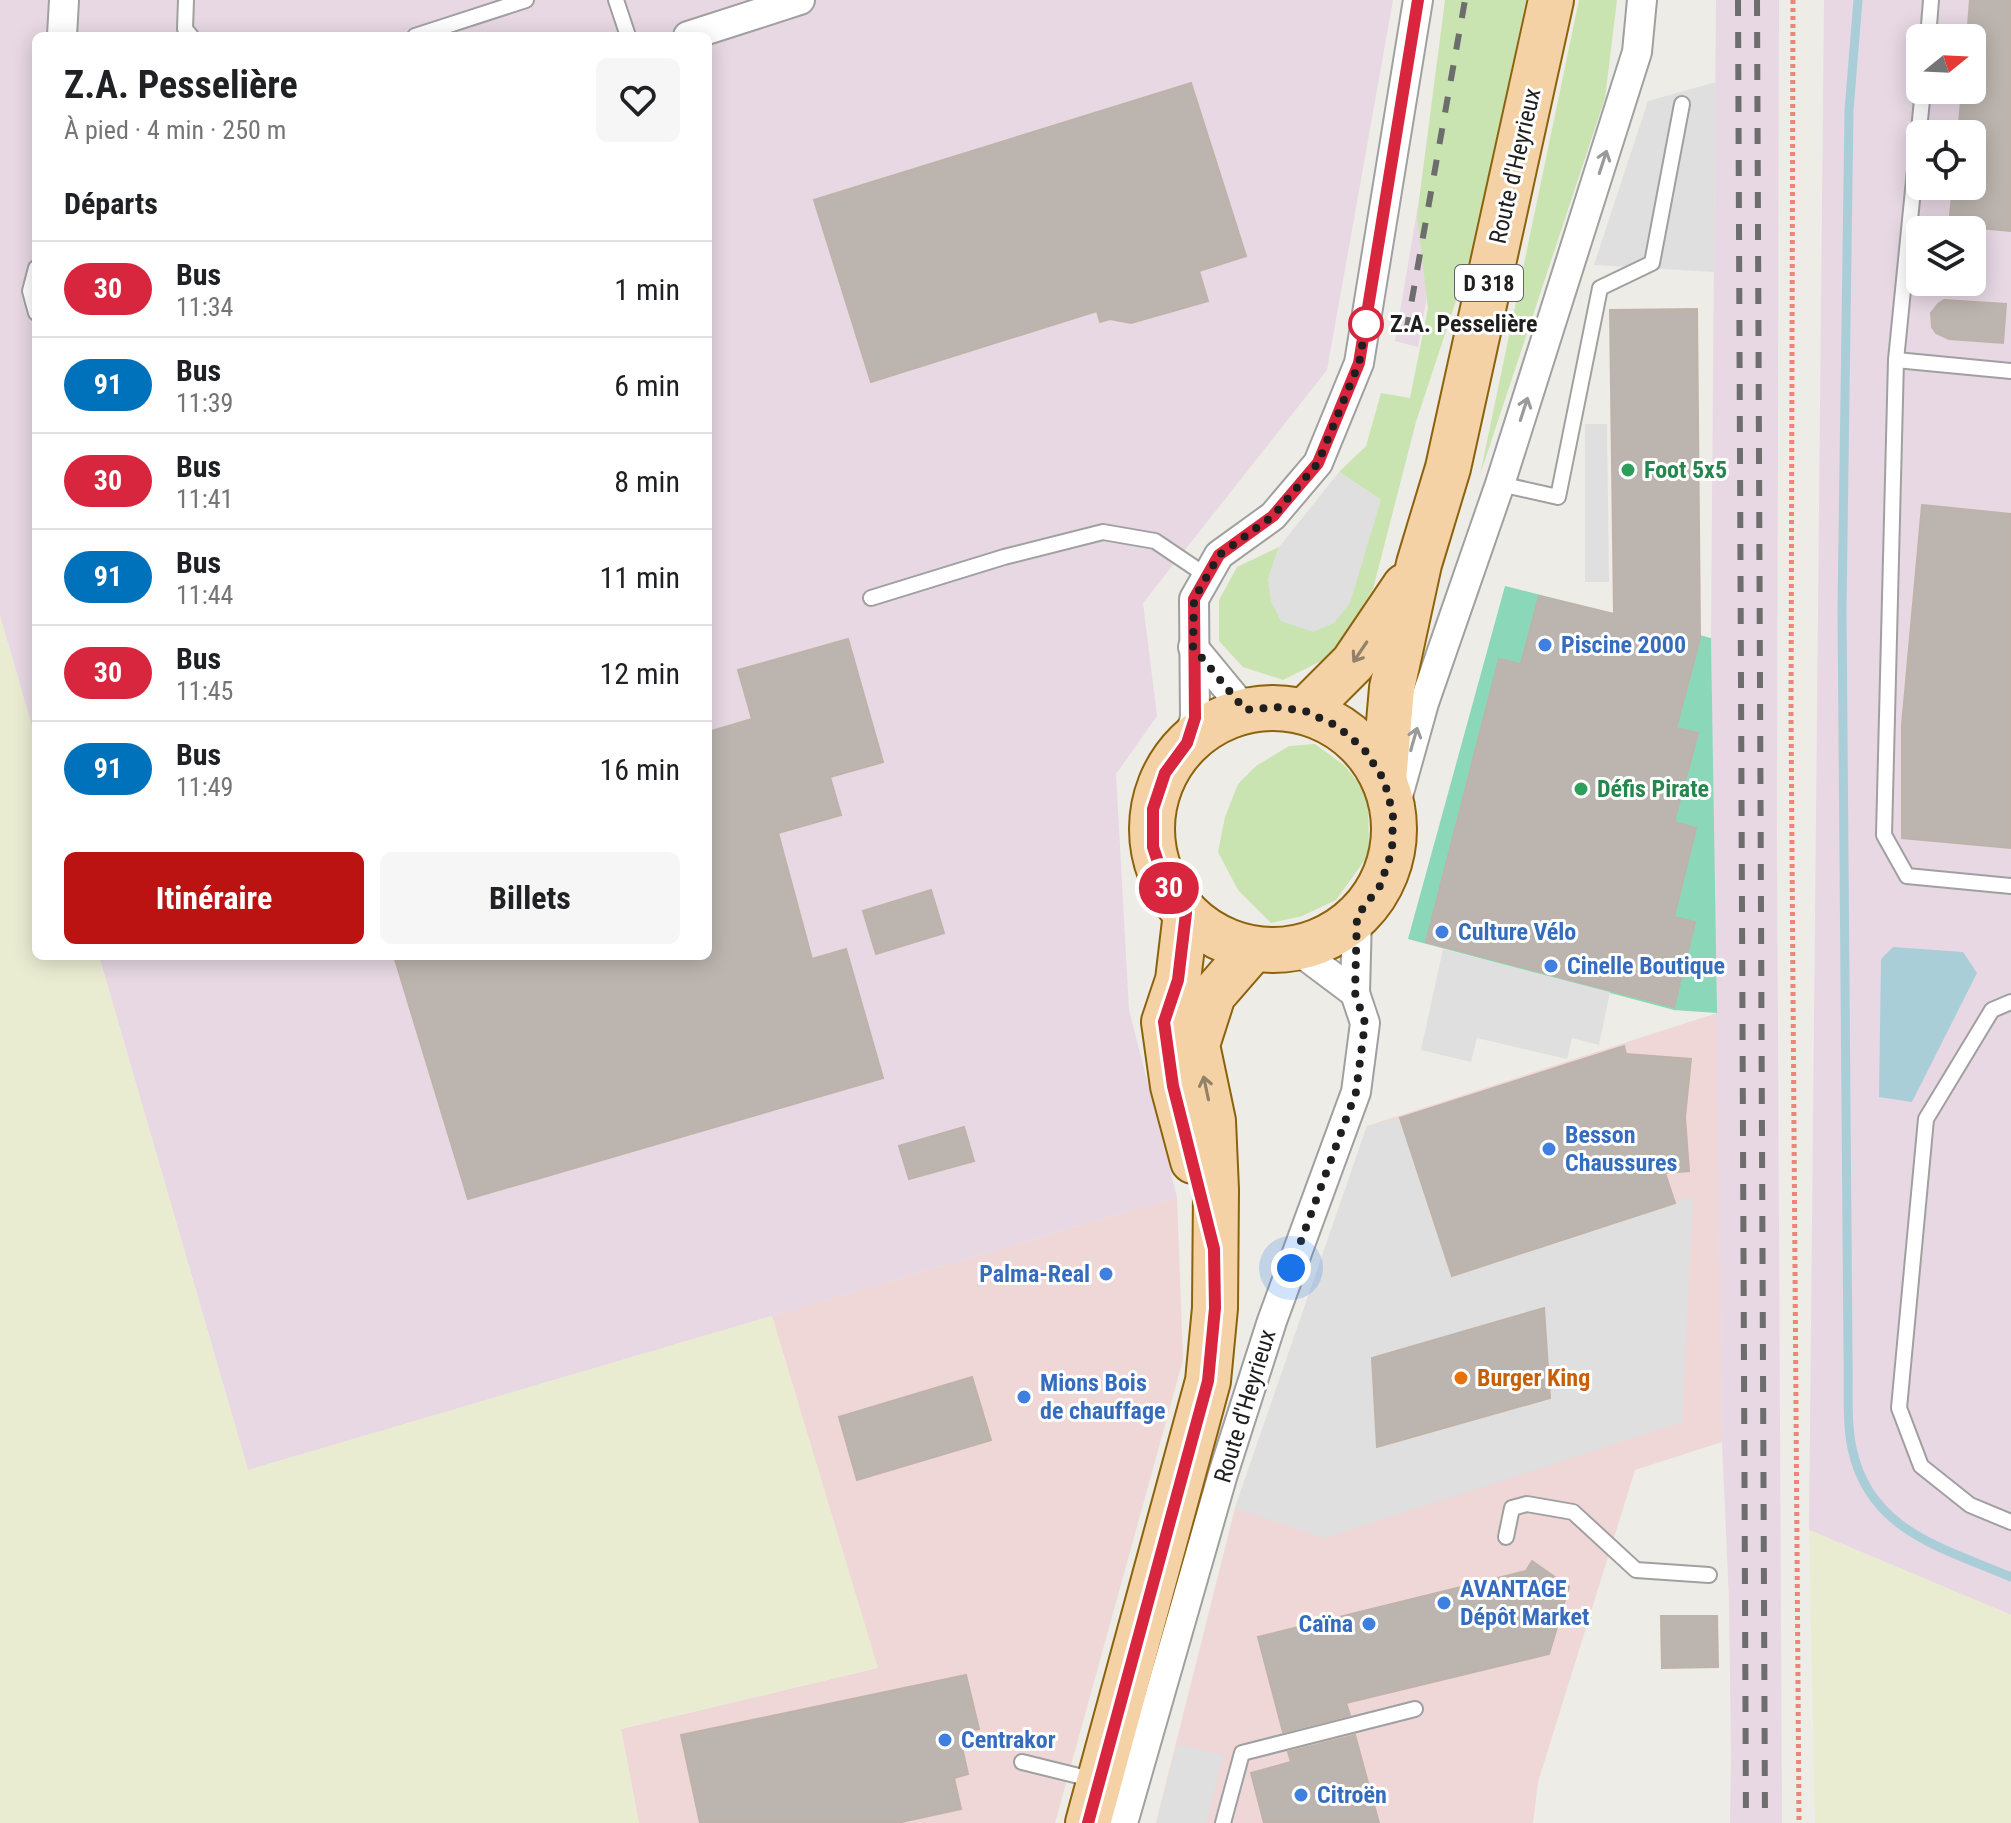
<!DOCTYPE html>
<html lang="fr">
<head>
<meta charset="utf-8">
<style>
	body { margin:0; font-family:"Roboto Condensed",sans-serif; background:#f6f6f6; color:#202124; height:100vh; display:flex; flex-direction:column; font-size:30px; white-space:nowrap }
	* { box-sizing:border-box; margin:0 }
	p { font-size:26px; color:#757577 }
	.icon { flex:none; width:44px; height:44px; fill:none; stroke:currentColor; stroke-width:2; stroke-linecap:round; stroke-linejoin:round }
	.map { position:relative; flex:1; overflow:hidden }
	.details { position:absolute; left:32px; top:32px; width:680px; height:928px; display:flex; flex-direction:column; background:#fff; border-radius:12px; box-shadow:0 4px 20px #0003 }
	.details>* { flex:none }
	.badge { padding:0 16px; border-radius:26px; font-size:28px; line-height:52px }
	.needle { width:52px; rotate:72deg }
	.tools { position:absolute; left:1906px; top:24px; display:grid; gap:16px }
	.tools a { display:grid; place-items:center; width:80px; height:80px; border-radius:12px; background:#fff; box-shadow:0 4px 20px #0003; font-size:40px }
	.you { position:absolute; width:40px; height:40px; margin:-20px; border:6px solid #fff; border-radius:50%; background:#1a73e8; box-shadow:0 0 0 12px #1a73e833 }
	.map>.badge { position:absolute; translate:-50% -50%; box-shadow:0 0 0 4px #fff }
	h2 { padding:0 32px; font-size:30px; line-height:72px }
	.round { display:grid; place-items:center; flex:none; width:84px; height:84px; border-radius:12px; background:#f6f6f6 }
	.head { display:flex; align-items:center; justify-content:space-between; height:136px; padding:0 32px }
	h1 { font-size:38px; font-weight:700; line-height:60px }
	.button { display:flex; gap:16px; margin-top:auto; padding:16px 32px }
	.button a { flex:1; height:92px; border-radius:12px; background:#bb1212; color:#fff; font-size:32px; font-weight:700; line-height:92px; text-align:center }
	.button a+a { background:#f6f6f6; color:#202124 }
	ul { padding:0; list-style:none }
	li { display:flex; align-items:center; gap:24px; height:96px; padding:0 32px; border-top:2px solid #e0e0e0 }
	li div { flex:1 }
	li b { display:block; font-size:30px }
	li em { font-style:normal }
	li .badge { min-width:88px; font-weight:700; text-align:center }
	.map>svg:first-child { display:block }
</style>
</head>
<body>
<div class="map">
<svg width="2011" height="1823" viewBox="0 0 2011 1823">
	<rect width="100%" height="100%" fill="#eeece6"/>
	<g fill="#eed7d6">
		<polygon points="1717,1013 1722,1442 1635,1470 1538,1782 1533,1823 1156,1823 1235,1508 1367,1126"/>
		<polygon points="1177,1197 1183,1360 1055,1823 639,1823 621,1729 877,1668 772,1316"/>
	</g>
	<g fill="#e7d8e4" fill-rule="evenodd">
		<polygon points="0,0 1393,0 1327,370 1143,603 1157,716 1116,774 1129,1010 1177,1197 248,1470 99,956 708,956 708,36 36,36 36,740 0,616"/>
		<polygon points="1453,0 1480,0 1418,347 1395,341"/>
		<polygon points="1716,0 1779,0 1777,837 1782,1823 1730,1823 1731,1757 1729,1599 1722,1442 1711,638"/>
		<path d="M 1824,0 L 2011,0 L 2011,1615 L 1809,1530 ZM 1920,38 L 1972,38 L 1972,90 L 1920,90 ZM 1920,134 L 1972,134 L 1972,186 L 1920,186 ZM 1920,230 L 1972,230 L 1972,282 L 1920,282 Z"/>
	</g>
	<g fill="#eaecd2">
		<polygon points="0,616 36,740 36,956 99,956 248,1470 772,1316 878,1668 621,1729 639,1823 0,1823"/>
		<polygon points="1809,1530 2011,1615 2011,1823 1815,1823"/>
	</g>
	<g fill="#c9e4b0">
		<polygon points="1445,0 1526,0 1473,249 1416,422 1373,589 1333,655 1283,680 1243,667 1219,641 1219,600 1237,567 1279,547 1268,580 1381,500 1339,472 1366,446 1381,393 1410,398 1428,308 1417,216"/>
		<polygon points="1579,0 1617,0 1605,98 1480,475"/>
		<polygon points="1315,744 1345,766 1368,795 1369,854 1336,900 1302,916 1271,923 1238,890 1218,852 1225,817 1238,784 1256,766 1289,746"/>
	</g>
	<polygon fill="#8ad7b9" points="1505,586 1711,638 1717,1013 1674,1010 1408,939"/>
	<g fill="#dfdfdf">
		<polygon points="1716,82 1714,272 1594,265 1648,101"/>
		<polygon points="1585,424 1607,424 1609,582 1585,582"/>
		<polygon points="1339,472 1381,500 1350,603 1334,623 1313,632 1281,621 1271,601 1268,580 1279,547"/>
		<polygon points="1443,949 1610,992 1599,1045 1572,1038 1567,1059 1477,1038 1471,1062 1421,1050"/>
		<polygon points="1400,1118 1452,1276 1693,1196 1682,1422 1325,1538 1235,1508 1367,1126"/>
		<polygon points="1177,1745 1223,1755 1206,1823 1157,1823"/>
	</g>
	<polygon fill="#aaced8" points="1893,947 1963,952 1977,973 1912,1102 1879,1097 1881,959"/>
	<g fill="none" stroke-linecap="round" stroke-linejoin="round">
		<path stroke="#aaced8" stroke-width="9" d="M 1858,0 L 1849,110 L 1842,609 L 1848,1355 C 1849,1384 1846,1420 1852,1448 C 1869,1531 1943,1548 2011,1577"/>
	</g>
	<g fill="#bcb5af" stroke="#bfb3a9" stroke-width="2">
		<polygon points="1970,0 2011,0 2011,231 1949,225 1953,186 1972,186 1972,134 1958,134 1962,90 1972,90 1972,38 1967,38"/>
		<polygon points="1191,83 1246,256 1199,271 1208,301 1131,323 1110,319 1100,322 1097,311 871,382 814,200"/>
		<polygon points="1944,300 2006,304 2003,343 1949,339 1936,333 1932,327 1931,313 1938,304"/>
		<polygon points="1697,309 1700,638 1676,728 1698,733 1674,822 1696,828 1674,917 1695,922 1674,1007 1426,942 1499,659 1521,664 1539,596 1614,614 1610,310"/>
		<polygon points="1922,505 2011,514 2011,848 1902,838 1902,725"/>
		<polygon points="848,639 883,762 830,777 841,815 778,833 812,959 846,949 883,1078 468,1199 394,956 708,956 708,732 752,719 738,670"/>
		<polygon points="931,890 944,933 876,954 863,911"/>
		<polygon points="1624,1046 1626,1054 1691,1059 1685,1117 1689,1171 1665,1173 1675,1203 1452,1276 1400,1118"/>
		<polygon points="964,1127 974,1161 909,1179 899,1146"/>
		<polygon points="1544,1308 1550,1398 1377,1447 1372,1358"/>
		<polygon points="972,1377 991,1440 857,1480 839,1417"/>
		<polygon points="1532,1561 1569,1587 1549,1654 1346,1703 1350,1715 1283,1732 1258,1637 1526,1571"/>
		<polygon points="1661,1616 1717,1616 1718,1667 1662,1668"/>
		<polygon points="966,1675 979,1729 966,1732 969,1741 961,1743 968,1774 954,1778 961,1809 897,1823 700,1823 681,1735"/>
		<polygon points="1355,1735 1379,1823 1264,1823 1251,1773 1291,1762 1288,1752"/>
	</g>
	<g fill="none" stroke-linecap="round" stroke-linejoin="round">
		<defs>
			<g id="service">
				<polyline points="186,0 185,29 191,36"/>
				<polyline points="616,0 628,36"/>
				<polyline points="415,36 526,0"/>
				<polyline points="1928,38 1931,0"/>
				<polyline points="1923,90 1896,360 1884,835 1907,876 2011,886"/>
				<polyline points="36,268 30,291 36,313"/>
				<polyline points="1896,360 2011,371"/>
				<polyline points="1500,484 1558,497 1600,288 1652,263 1682,104"/>
				<polyline points="871,598 1004,557 1103,532 1155,541 1207,576"/>
				<polyline points="2011,1002 1992,1010 1926,1119 1899,1408 1921,1466 1970,1505 2011,1522"/>
				<polyline points="1506,1537 1512,1508 1527,1504 1573,1512 1636,1570 1709,1575"/>
				<polyline points="1022,1762 1095,1780"/>
				<polyline points="1223,1823 1242,1753 1415,1709"/>
			</g>
			<g id="minor">
				<polyline points="62,36 64,0"/>
				<polyline points="688,36 800,0"/>
				<polyline points="1193,647 1245,710"/>
				<polyline points="1187,743 1195,718 1194,599 1219,555 1273,516 1318,463 1359,363 1418,0"/>
				<polyline points="1393,814 1424,703 1500,484 1637,52 1642,0"/>
				<polyline points="1295,948 1355,993"/>
				<polyline points="1123,1823 1223,1474 1272,1321 1356,1092 1365,1023 1355,993 1357,916"/>
			</g>
			<g id="primary">
				<circle cx="1273" cy="829" r="121"/>
				<polyline points="1305,711 1353,663 1405,586"/>
				<polyline points="1384,780 1392,688 1419,564 1448,468 1551,0"/>
				<polyline points="1186,913 1178,980 1164,1022 1173,1086 1193,1161"/>
				<polyline points="1088,1823 1208,1381 1215,1308 1216,1190 1213,1121 1197,1045 1213,995 1253,949"/>
			</g>
		</defs>
		<use href="#service" stroke="#a0a0a0" stroke-width="18"/>
		<use href="#minor" stroke="#a0a0a0" stroke-width="32"/>
		<use href="#primary" stroke="#8c620d" stroke-width="48"/>
		<polyline stroke="#ed8478" stroke-width="5" stroke-dasharray="4 4" stroke-linecap="butt" points="1793,0 1791,713 1799,1823"/>
		<use href="#service" stroke="#fff" stroke-width="14"/>
		<use href="#minor" stroke="#fff" stroke-width="28"/>
		<use href="#primary" stroke="#f4d2a5" stroke-width="44"/>
		<g stroke="#6d6d6d" stroke-width="6" stroke-dasharray="16 16" stroke-linecap="butt">
			<polyline points="1738,0 1746,1823"/>
			<polyline points="1757,0 1765,1823"/>
			<polyline points="1406,333 1465,0"/>
		</g>
	</g>
	<defs><path id="oneway-shaft" d="M-6 0H5M1.5-3L5.5 0L1.5 3" fill="none" stroke-width="1.6" stroke-linecap="round" stroke-linejoin="round" transform="scale(2)"/></defs>
	<g stroke="#9a9a9a">
		<use href="#oneway-shaft" transform="translate(1603 162) rotate(-72)"/>
		<use href="#oneway-shaft" transform="translate(1524 409) rotate(-72)"/>
		<use href="#oneway-shaft" transform="translate(1414 739) rotate(-74)"/>
	</g>
	<g stroke="#948169">
		<use href="#oneway-shaft" transform="translate(1360 652) rotate(124)"/>
		<use href="#oneway-shaft" transform="translate(1206 1088) rotate(-102)"/>
	</g>
	<g fill="none" stroke-linecap="round" stroke-linejoin="round">
		<defs>
			<polyline id="line" points="1088,1823 1208,1381 1215,1308 1214,1249 1173,1086 1164,1022 1178,980 1186,913 1165,883 1153,847 1153,809 1165,773 1187,743 1195,718 1194,599 1219,555 1273,516 1318,463 1359,363 1418,0"/>
		</defs>
		<use href="#line" stroke="#fff" stroke-width="18"/>
		<use href="#line" stroke="#d7263d" stroke-width="12"/>
		<polyline stroke="#1f1f1f" stroke-width="8" stroke-dasharray="0 14.4" points="1291,1268 1356,1092 1365,1023 1355,993 1357,916 1380,886 1392,851 1393,814 1384,780 1364,749 1337,726 1305,711 1275,707 1245,710 1193,647 1194,599 1219,555 1273,516 1318,463 1359,363 1366,324"/>
	</g>
	<circle fill="#fff" stroke="#d7263d" stroke-width="4" cx="1366" cy="324" r="16"/>
	<g fill="#2e9e5b" stroke="#fff" stroke-width="3">
		<circle cx="1628" cy="470" r="8"/>
		<circle cx="1581" cy="789" r="8"/>
	</g>
	<g fill="#3f7fe0" stroke="#fff" stroke-width="3">
		<circle cx="1545" cy="645" r="8"/>
		<circle cx="1442" cy="932" r="8"/>
		<circle cx="1551" cy="966" r="8"/>
		<circle cx="1549" cy="1149" r="8"/>
		<circle cx="1106" cy="1274" r="8"/>
		<circle cx="1024" cy="1397" r="8"/>
		<circle cx="1444" cy="1603" r="8"/>
		<circle cx="1369" cy="1624" r="8"/>
		<circle cx="945" cy="1740" r="8"/>
		<circle cx="1301" cy="1795" r="8"/>
	</g>
	<circle fill="#e8710a" stroke="#fff" stroke-width="3" cx="1461" cy="1378" r="8"/>
	<g text-anchor="middle" dominant-baseline="central" stroke-width="6" stroke-linejoin="round" paint-order="stroke">
		<rect fill="#fff" stroke="#626262" stroke-width="2" x="1455" y="265" width="68" height="36" rx="6"/>
		<g font-size="22" font-weight="bold" fill="#1f1f1f">
			<text x="1489" y="283">D 318</text>
		</g>
		<g font-size="24" fill="#1f1f1f" stroke="#fff">
			<text transform="translate(1515 166) rotate(-77)">Route d'Heyrieux</text>
			<text transform="translate(1245 1406) rotate(-73)">Route d'Heyrieux</text>
		</g>
		<g font-size="24" font-weight="bold" fill="#1f1f1f" stroke="#fff" text-anchor="start">
			<text x="1390" y="324">Z.A. Pesselière</text>
		</g>
		<g font-size="24" font-weight="bold" fill="#27864d" stroke="#fff" text-anchor="start">
			<text x="1644" y="470">Foot 5x5</text>
			<text x="1597" y="789">Défis Pirate</text>
		</g>
		<g font-size="24" font-weight="bold" fill="#366cbe" stroke="#fff" text-anchor="start">
			<text x="1561" y="645">Piscine 2000</text>
			<text x="1458" y="932">Culture Vélo</text>
			<text x="1567" y="966">Cinelle Boutique</text>
			<text x="1565" y="1135">Besson<tspan x="1565" dy="28">Chaussures</tspan></text>
			<text x="1090" y="1274" text-anchor="end">Palma-Real</text>
			<text x="1040" y="1383">Mions Bois<tspan x="1040" dy="28">de chauffage</tspan></text>
			<text x="1460" y="1589">AVANTAGE<tspan x="1460" dy="28">Dépôt Market</tspan></text>
			<text x="1353" y="1624" text-anchor="end">Caïna</text>
			<text x="961" y="1740">Centrakor</text>
			<text x="1317" y="1795">Citroën</text>
		</g>
		<g font-size="24" font-weight="bold" fill="#c56008" stroke="#fff" text-anchor="start">
			<text x="1477" y="1378">Burger King</text>
		</g>
	</g>
</svg>
<div class="tools">
<a><svg class="needle" viewBox="-14 -14 28 28"><path d="M0-13l5 13h-10z" fill="#e53935"/><path d="M0 13l5-13h-10z" fill="#757577"/></svg></a>
<a><svg class="icon" aria-label="locate" viewBox="0 0 24 24"><circle cx="12" cy="12" r="6"/><path d="M12 2v4M12 18v4M2 12h4M18 12h4"/></svg></a>
<a><svg class="icon" aria-label="layers" viewBox="0 0 24 24"><path d="M12 4l9 5-9 5-9-5zM3 14l9 5 9-5"/></svg></a>
</div>
<div class="you" style="left:1291px;top:1268px"></div>
<b class="badge" style="left:1169px;top:888px;background:#d7263d;color:#fff">30</b>
<section class="details">
<div class="head"><div><h1>Z.A. Pesselière</h1><p>À pied · 4 min · 250 m</p></div><a class="round"><svg class="icon" aria-label="heart" viewBox="0 0 24 24"><path d="M12 20l-8-8c-3-5 5-10 8-4 3-6 11-1 8 4z"/></svg></a></div>
<h2>Départs</h2>
<ul>
<li><span class="badge" style="background:#d7263d;color:#fff">30</span><div><b>Bus</b><p>11:34</p></div><em>1 min</em></li>
<li><span class="badge" style="background:#0072bc;color:#fff">91</span><div><b>Bus</b><p>11:39</p></div><em>6 min</em></li>
<li><span class="badge" style="background:#d7263d;color:#fff">30</span><div><b>Bus</b><p>11:41</p></div><em>8 min</em></li>
<li><span class="badge" style="background:#0072bc;color:#fff">91</span><div><b>Bus</b><p>11:44</p></div><em>11 min</em></li>
<li><span class="badge" style="background:#d7263d;color:#fff">30</span><div><b>Bus</b><p>11:45</p></div><em>12 min</em></li>
<li><span class="badge" style="background:#0072bc;color:#fff">91</span><div><b>Bus</b><p>11:49</p></div><em>16 min</em></li>
</ul>
<div class="button"><a>Itinéraire</a><a>Billets</a></div>
</section>
</div>
</body>
</html>
